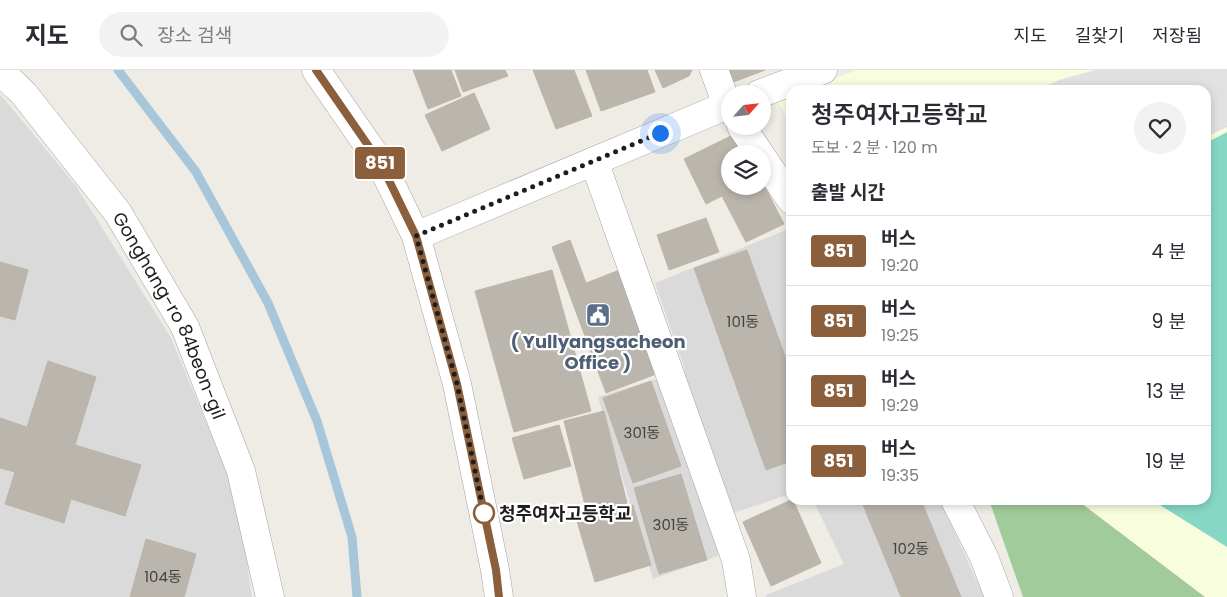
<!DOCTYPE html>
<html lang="ko">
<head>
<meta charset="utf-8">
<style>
	body { margin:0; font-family:Poppins,"Noto Sans KR",sans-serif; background:#f2f2f3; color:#2b2b33; height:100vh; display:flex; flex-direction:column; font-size:19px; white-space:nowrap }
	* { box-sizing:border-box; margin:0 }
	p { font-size:16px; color:#7c7c81 }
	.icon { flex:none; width:28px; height:28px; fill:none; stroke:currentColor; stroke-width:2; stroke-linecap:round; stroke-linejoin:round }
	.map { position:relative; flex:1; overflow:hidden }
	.sheet { position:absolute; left:786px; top:15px; width:425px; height:420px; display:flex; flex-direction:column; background:#fff; border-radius:15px; box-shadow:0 2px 8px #0003 }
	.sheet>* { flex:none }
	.badge { padding:0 10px; border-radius:4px; font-size:18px; line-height:32px }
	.needle { width:32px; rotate:63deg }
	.tools { position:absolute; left:721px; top:15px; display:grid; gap:10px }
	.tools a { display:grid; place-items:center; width:50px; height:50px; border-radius:50%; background:#fff; box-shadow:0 2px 8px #0003; font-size:25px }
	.you { position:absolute; width:25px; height:25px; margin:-12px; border:4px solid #fff; border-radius:50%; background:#1a73e8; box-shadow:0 0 0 8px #1a73e833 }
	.map>.badge { position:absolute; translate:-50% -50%; box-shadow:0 0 0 2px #fff }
	h2 { padding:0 25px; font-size:19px; line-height:45px }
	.round { display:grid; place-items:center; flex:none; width:52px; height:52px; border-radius:26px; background:#f2f2f3 }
	.overview { display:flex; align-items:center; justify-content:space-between; height:85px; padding:0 25px }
	h1 { font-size:24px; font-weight:600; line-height:38px }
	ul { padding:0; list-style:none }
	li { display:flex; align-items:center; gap:15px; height:70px; padding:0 25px; border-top:1px solid #e1e1e2 }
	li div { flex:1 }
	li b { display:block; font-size:19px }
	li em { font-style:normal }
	li .badge { min-width:55px; font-weight:700; text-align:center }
	header { display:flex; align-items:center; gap:30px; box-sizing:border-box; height:70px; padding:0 25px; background:#fff; border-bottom:1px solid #e1e1e2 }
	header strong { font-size:24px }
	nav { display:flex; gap:28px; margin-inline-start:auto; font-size:18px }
	.search { width:350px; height:45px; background:#f2f2f3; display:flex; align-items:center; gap:12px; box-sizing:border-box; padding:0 18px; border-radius:28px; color:#7c7c81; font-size:19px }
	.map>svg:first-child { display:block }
</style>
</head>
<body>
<header>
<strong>지도</strong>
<div class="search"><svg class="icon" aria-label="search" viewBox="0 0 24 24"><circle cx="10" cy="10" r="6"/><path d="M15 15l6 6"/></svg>장소 검색</div>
<nav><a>지도</a><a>길찾기</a><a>저장됨</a></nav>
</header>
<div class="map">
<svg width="1227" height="527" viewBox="0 0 1227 527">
	<rect width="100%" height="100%" fill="#eeece4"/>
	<g fill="#dbdada">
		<polygon points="0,24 76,116 171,268 238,429 252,527 0,527"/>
		<polygon points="791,158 791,424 715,449 726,483 653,509 598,327 685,300 655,213"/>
		<polygon points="813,430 940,430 984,527 766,527 766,525 844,494"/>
	</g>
	<g fill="#f8fdde">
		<polygon points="857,0 1227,0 1227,527 1100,527 1006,430 1206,430 1206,20 804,20"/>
		<polygon points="791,25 791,55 777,30"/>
	</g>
	<polygon fill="#a2cb9b" points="989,430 1077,430 1205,527 1023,527"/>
	<polygon fill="#86d8c5" points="1227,62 1227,477 1152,430 1206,430 1206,73"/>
	<polygon fill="#e1e1e1" points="1095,0 1227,0 1227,57 1206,67 1206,20 1038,20 1059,10"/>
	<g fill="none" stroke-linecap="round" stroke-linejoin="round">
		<polyline stroke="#a7c6d9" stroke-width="9" points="118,0 196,102 268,233 317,351 352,467 357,527"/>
	</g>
	<g fill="#bab5ad" stroke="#beb5a7">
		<polygon points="413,0 451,0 461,26 428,39"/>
		<polygon points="455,0 505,0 508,6 463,22"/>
		<polygon points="533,0 574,0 592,46 556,59"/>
		<polygon points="586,0 647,0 655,22 601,41"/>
		<polygon points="655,0 692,0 689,6 663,18"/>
		<polygon points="726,0 765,0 731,13"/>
		<polygon points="474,23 490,59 442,81 425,45"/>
		<polygon points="739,62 749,84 730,84 730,116 762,116 762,111 784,154 746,172 722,126 706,134 684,89"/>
		<polygon points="706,148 719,182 669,200 657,165"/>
		<polygon points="570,170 586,213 625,198 664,301 606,323 552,177"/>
		<polygon points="747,180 791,303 791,391 766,400 694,198"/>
		<polygon points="0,192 28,200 15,250 0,246"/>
		<polygon points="552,200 591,341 514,362 475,221"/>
		<polygon points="48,291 96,307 75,375 141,395 125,446 71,429 64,453 5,434 15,402 0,398 0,348 27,357"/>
		<polygon points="651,311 681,396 633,413 603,328"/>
		<polygon points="604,341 627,433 587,443 564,351"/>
		<polygon points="559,355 571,396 524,409 512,368"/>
		<polygon points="681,404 707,490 659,504 634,418"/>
		<polygon points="791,430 793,430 821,493 771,516 743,452"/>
		<polygon points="861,430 921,430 961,527 901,527"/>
		<polygon points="633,435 651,495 595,512 577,451"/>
		<polygon points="146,469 196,484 184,527 130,527"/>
	</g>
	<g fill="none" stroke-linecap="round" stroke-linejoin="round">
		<defs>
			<g id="minor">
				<polyline points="316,0 381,94 416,166 457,314 495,500 499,527"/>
				<polyline points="714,0 727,35 730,40"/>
				<path id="s1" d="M 0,1 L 24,24 L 118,143 L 185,257 L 241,401 L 270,527"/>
				<polyline points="759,24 823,0"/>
				<polyline points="741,56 760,84"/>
				<polyline points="762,87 791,130"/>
				<polyline points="594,91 736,490 742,527"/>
				<polyline points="416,166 730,34"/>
				<polyline points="955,430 984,487 999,527"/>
			</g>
		</defs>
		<use href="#minor" stroke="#a4a4a4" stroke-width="29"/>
		<use href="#minor" stroke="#fff" stroke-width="28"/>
	</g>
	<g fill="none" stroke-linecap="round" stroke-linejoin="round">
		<defs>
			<polyline id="line" points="316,0 381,94 416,166 457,314 496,500 499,527"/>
		</defs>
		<use href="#line" stroke="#fff" stroke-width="11"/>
		<use href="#line" stroke="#8b5e3c" stroke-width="8"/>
		<polyline stroke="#1d1d1d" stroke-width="5" stroke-dasharray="0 9" points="484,443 484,444 457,314 416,166 660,63"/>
	</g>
	<defs>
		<symbol id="civic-square" viewBox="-11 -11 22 22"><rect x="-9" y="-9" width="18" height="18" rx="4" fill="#5c6f8a" stroke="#fff"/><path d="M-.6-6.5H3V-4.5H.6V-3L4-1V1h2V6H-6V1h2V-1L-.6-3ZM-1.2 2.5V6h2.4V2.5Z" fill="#fff"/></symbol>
	</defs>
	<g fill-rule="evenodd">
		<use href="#civic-square" x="584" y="231" width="28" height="28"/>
	</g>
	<circle fill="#fff" stroke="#8b5e3c" stroke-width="2.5" cx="484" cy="443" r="10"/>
	<g text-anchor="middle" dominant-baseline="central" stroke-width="4.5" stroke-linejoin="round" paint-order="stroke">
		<g font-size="15" fill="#444341">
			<text x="743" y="251">101동</text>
			<text x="642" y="362">301동</text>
			<text x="671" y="454">301동</text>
			<text x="911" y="478">102동</text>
			<text x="163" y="506">104동</text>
		</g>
		<g font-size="18" fill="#1d1d1d" stroke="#fff">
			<text stroke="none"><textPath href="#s1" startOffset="300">Gonghang-ro 84beon-gil</textPath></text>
		</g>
		<g font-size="18" font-weight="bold" fill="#4e5e75" stroke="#fff">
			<text x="598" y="271">( Yullyangsacheon<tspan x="598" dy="21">Office )</tspan></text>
		</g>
		<g font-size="18" font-weight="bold" fill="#1d1d1d" stroke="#fff" text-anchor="start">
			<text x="499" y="443">청주여자고등학교</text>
		</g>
	</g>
</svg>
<div class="tools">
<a><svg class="needle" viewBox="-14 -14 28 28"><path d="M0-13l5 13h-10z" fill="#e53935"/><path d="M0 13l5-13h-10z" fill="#7c7c81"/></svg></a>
<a><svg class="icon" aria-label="layers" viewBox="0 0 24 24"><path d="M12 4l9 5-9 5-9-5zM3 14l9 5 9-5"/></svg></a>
</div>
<div class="you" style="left:660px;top:63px"></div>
<b class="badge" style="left:380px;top:93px;background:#8b5e3c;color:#fff">851</b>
<section class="sheet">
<div class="overview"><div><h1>청주여자고등학교</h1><p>도보 · 2 분 · 120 m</p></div><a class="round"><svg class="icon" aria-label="heart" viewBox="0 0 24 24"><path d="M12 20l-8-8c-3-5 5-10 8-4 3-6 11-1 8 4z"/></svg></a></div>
<h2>출발 시간</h2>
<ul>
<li><span class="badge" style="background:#8b5e3c;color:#fff">851</span><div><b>버스</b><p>19:20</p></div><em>4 분</em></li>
<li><span class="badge" style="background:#8b5e3c;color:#fff">851</span><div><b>버스</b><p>19:25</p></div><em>9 분</em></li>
<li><span class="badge" style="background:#8b5e3c;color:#fff">851</span><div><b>버스</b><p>19:29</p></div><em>13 분</em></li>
<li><span class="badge" style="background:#8b5e3c;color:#fff">851</span><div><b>버스</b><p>19:35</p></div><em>19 분</em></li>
</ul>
</section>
</div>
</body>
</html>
